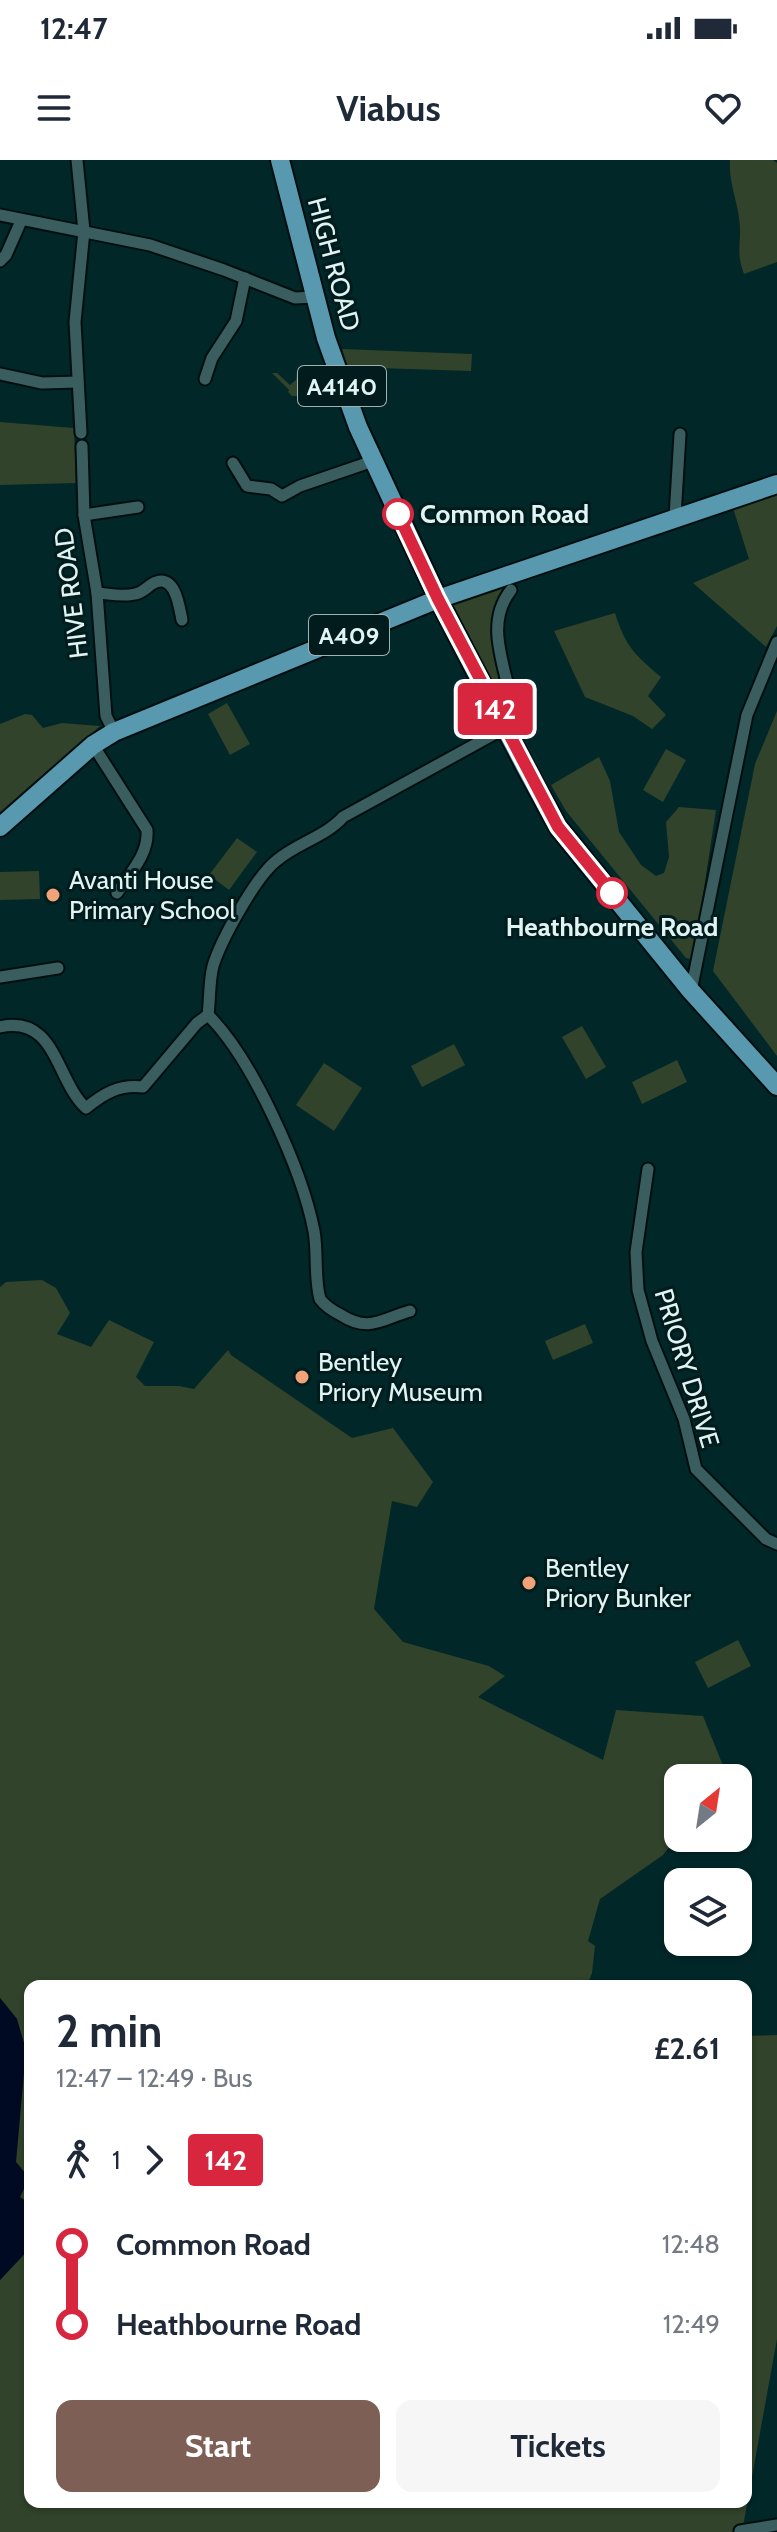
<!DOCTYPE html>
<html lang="en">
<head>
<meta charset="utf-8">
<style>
	body { margin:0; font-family:Cabin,sans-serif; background:#f6f6f7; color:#1f2937; height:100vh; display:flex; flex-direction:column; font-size:30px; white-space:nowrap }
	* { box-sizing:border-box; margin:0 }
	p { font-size:26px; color:#747a83 }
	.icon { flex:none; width:44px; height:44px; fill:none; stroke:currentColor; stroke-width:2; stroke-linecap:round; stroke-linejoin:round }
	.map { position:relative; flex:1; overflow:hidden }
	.side { position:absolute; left:24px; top:1820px; width:728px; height:528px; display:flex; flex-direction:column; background:#fff; border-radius:16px; box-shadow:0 2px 6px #0004 }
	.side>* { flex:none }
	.badge { padding:0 16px; border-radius:6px; font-size:28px; line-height:52px }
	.needle { width:52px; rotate:30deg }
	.fabs { position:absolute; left:664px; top:1604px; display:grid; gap:16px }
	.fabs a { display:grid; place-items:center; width:88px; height:88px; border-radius:16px; background:#fff; box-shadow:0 2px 6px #0004; font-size:40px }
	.map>.badge { position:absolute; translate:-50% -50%; box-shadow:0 0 0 4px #fff }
	.legs { display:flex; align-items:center; gap:12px; height:88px; padding:0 32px; font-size:26px }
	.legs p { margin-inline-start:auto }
	.head { display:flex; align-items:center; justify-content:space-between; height:136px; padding:0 32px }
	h1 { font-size:44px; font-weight:800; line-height:60px }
	.cta { display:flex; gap:16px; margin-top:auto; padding:16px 32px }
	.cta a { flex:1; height:92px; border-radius:16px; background:#7d5f55; color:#fff; font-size:32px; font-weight:800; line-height:92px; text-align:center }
	.cta a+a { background:#f6f6f7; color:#1f2937 }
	ul { padding:0 32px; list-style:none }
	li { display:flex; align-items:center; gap:28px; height:80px; font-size:30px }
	li i { display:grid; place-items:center; width:12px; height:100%; margin:0 10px; background:currentColor }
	li i::after { content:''; width:20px; height:20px; margin:-10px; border:6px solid; border-radius:50%; background:#fff }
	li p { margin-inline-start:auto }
	li:first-child i { background:linear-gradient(#0000 50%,currentColor 0) }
	li:last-child i { background:linear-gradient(currentColor 50%,#0000 0) }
	.status { display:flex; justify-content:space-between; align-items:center; height:56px; padding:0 40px; background:#fff; direction:ltr }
	.status svg { height:22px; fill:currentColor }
	header { display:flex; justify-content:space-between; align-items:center; height:104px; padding:0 32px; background:#fff; font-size:36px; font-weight:800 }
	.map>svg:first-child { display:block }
</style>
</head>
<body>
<div class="status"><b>12:47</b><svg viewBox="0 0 49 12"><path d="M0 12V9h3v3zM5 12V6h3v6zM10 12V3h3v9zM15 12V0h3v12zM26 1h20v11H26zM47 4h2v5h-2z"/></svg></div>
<header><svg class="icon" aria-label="menu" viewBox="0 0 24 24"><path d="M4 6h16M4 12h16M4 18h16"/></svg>Viabus<svg class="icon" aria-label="heart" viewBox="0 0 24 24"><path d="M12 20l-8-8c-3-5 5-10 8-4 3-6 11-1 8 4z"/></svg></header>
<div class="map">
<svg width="777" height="2372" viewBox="0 0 777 2372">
	<rect width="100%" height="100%" fill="#012728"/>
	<g fill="#31432a">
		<path d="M 730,0 L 773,0 L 777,3 L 777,102 L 744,114 C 737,94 740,90 740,70 C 740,46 728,24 730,0 Z"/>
		<polygon points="342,189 472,194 471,211 347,207"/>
		<polygon points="297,212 303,214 308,234 301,240 297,236 292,236 288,232 289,230 272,213 277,213 290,225 296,220"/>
		<polygon points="0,262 74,268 76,323 0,325"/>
		<polygon points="777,333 777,466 766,487 693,423 749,399 733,348"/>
		<polygon points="503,426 493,463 503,524 497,530 452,445"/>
		<path d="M 615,453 C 625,486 636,496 661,517 L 648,536 L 666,555 L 652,569 L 633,556 L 585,537 L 554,471 Z"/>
		<polygon points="227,543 250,584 230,595 208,554"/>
		<polygon points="777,551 777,896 713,811 755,604"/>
		<polygon points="25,554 32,555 43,568 62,563 100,566 0,655 0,564"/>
		<polygon points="666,589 686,600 663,642 643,630"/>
		<polygon points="599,597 610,621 619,672 641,705 656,716 664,713 669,697 666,662 679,647 716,650 694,794 691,799 686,798 566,651 551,625"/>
		<polygon points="237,678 257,692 229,730 209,715"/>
		<polygon points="39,711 40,739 0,740 0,712"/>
		<polygon points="582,866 606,907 586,919 562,877"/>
		<polygon points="454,884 465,905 422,927 411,906"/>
		<polygon points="677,900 687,922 642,944 632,922"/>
		<polygon points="324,903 362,928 334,971 296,945"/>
		<polygon points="42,1120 56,1128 70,1153 57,1174 91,1187 109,1160 154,1182 136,1217 145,1226 179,1226 194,1229 228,1190 231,1195 352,1278 393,1268 433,1322 417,1347 392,1341 374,1449 403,1482 489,1506 505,1516 478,1537 603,1600 616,1550 703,1556 728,1618 678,1618 678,1676 663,1695 600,1739 588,1781 595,1786 592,1813 587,1826 30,1826 30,2044 20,2037 29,2018 16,2002 17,1859 0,1838 0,1127 6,1122"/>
		<polygon points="585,1164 593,1183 553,1200 545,1181"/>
		<polygon points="738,1480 751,1506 708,1528 695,1502"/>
		<polygon points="777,1875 777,2179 742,2372 0,2372 0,2120 30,2088 30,2342 746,2342 746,1876"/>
	</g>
	<polygon fill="#000a23" points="0,1838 17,1859 26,1890 16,2002 29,2018 20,2037 30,2044 30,2088 0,2120"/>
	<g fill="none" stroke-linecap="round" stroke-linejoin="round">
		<defs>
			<g id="minor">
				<polyline points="77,0 84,71 75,162 81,273"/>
				<polyline points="0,55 150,85 224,110 295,138 314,137"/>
				<polyline points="0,101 6,95 21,61"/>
				<polyline points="0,214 42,223 78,222"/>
				<polyline points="205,219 212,198 236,161 245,118"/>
				<polyline points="82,286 84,355 97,433 106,556 114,572"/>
				<polyline points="233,303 247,326 271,329 282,336 300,326 373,301"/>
				<polyline points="84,355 138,347"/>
				<polyline points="675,357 680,274"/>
				<path d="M 97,433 C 109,434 124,437 135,434 C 142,433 146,428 152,424 C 175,411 179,445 182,460"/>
				<path d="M 490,539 L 508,526 C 500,493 488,459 511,430"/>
				<path d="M 93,585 L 147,670 C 149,694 130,713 117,733"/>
				<polyline points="0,817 58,808"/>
				<polyline points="691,831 747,555 777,482"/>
				<path d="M 0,867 C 56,854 56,921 86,948 C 103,934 119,924 143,927 L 197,863 L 208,855"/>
				<polyline points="648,1009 636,1092 638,1130 652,1181 684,1259 696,1309 766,1379 777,1384"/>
				<path d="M 410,1151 C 382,1159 369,1173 341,1155 C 333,1151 325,1146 320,1139 C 314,1118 318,1093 314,1071 C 302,1010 252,898 208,855 C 210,839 209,822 213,806 C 221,780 255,718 276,701 C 297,683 325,677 343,657 L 505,568"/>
				<polyline points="740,2371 777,2365"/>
			</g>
			<g id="primary">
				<polyline points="280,0 326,178 358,267 438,439 526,608 558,667 691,831 777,926"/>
				<polyline points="0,667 93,585 114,572 438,439 777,324"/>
			</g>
		</defs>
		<use href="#minor" stroke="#000e0f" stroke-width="15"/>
		<use href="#primary" stroke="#000e0f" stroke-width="22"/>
		<use href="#minor" stroke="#3a5e5f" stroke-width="11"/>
		<use href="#primary" stroke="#5899af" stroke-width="18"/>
	</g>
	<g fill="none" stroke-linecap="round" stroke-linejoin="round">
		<defs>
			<polyline id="line-1" points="398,354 438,439 558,667 612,733"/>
		</defs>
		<use href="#line-1" stroke="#fff" stroke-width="18"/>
		<use href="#line-1" stroke="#d7263d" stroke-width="12"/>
	</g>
	<g fill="#fff" stroke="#d7263d" stroke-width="4">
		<circle cx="398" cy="354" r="14"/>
		<circle cx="612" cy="733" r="14"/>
	</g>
	<g fill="#f0a279" stroke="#021c1d" stroke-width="3">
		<circle cx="53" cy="735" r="8"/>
		<circle cx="302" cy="1217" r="8"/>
		<circle cx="529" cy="1423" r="8"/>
	</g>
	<g text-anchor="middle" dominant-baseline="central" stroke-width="6" stroke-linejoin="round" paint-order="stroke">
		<g fill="#021c1d" stroke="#9db3b4" stroke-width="2">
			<rect x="298" y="206" width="88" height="40" rx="6"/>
			<rect x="309" y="455" width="80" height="40" rx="6"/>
		</g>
		<g font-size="24" font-weight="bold" fill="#e0f4f4">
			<text x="342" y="226">A4140</text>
			<text x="349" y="475">A409</text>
		</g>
		<g font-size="26" fill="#e0f4f4" stroke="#021c1d">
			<text transform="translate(334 104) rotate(75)">HIGH ROAD</text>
			<text transform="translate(71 433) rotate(-97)">HIVE ROAD</text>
			<text transform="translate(687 1208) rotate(73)">PRIORY DRIVE</text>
		</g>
		<g font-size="26" font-weight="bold" fill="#e0f4f4" stroke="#021c1d" text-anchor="start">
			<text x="420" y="354">Common Road</text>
			<text x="612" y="767" text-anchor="middle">Heathbourne Road</text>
		</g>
		<g font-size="26" fill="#e0f4f4" stroke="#021c1d" text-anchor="start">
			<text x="69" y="720">Avanti House<tspan x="69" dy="30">Primary School</tspan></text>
			<text x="318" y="1202">Bentley<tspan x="318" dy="30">Priory Museum</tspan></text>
			<text x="545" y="1408">Bentley<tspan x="545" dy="30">Priory Bunker</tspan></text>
		</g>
	</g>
</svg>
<div class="fabs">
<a><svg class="needle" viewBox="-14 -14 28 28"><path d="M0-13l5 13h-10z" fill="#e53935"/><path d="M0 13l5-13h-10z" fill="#747a83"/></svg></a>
<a><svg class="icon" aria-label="layers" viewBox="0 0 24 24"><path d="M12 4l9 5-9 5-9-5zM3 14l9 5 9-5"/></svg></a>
</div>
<b class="badge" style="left:495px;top:549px;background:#d7263d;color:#fff">142</b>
<section class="side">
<div class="head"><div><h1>2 min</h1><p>12:47 – 12:49 · Bus</p></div><b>£2.61</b></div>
<div class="legs"><svg class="icon" aria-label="walk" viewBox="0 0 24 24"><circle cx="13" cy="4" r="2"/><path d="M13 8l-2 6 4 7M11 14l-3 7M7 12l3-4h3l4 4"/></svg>1<svg class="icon" aria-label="forward" viewBox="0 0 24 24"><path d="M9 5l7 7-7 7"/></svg><b class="badge" style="background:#d7263d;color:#fff">142</b></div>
<ul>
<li><i style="color:#d7263d"></i><b>Common Road</b><p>12:48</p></li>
<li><i style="color:#d7263d"></i><b>Heathbourne Road</b><p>12:49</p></li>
</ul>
<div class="cta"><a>Start</a><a>Tickets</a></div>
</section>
</div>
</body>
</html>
